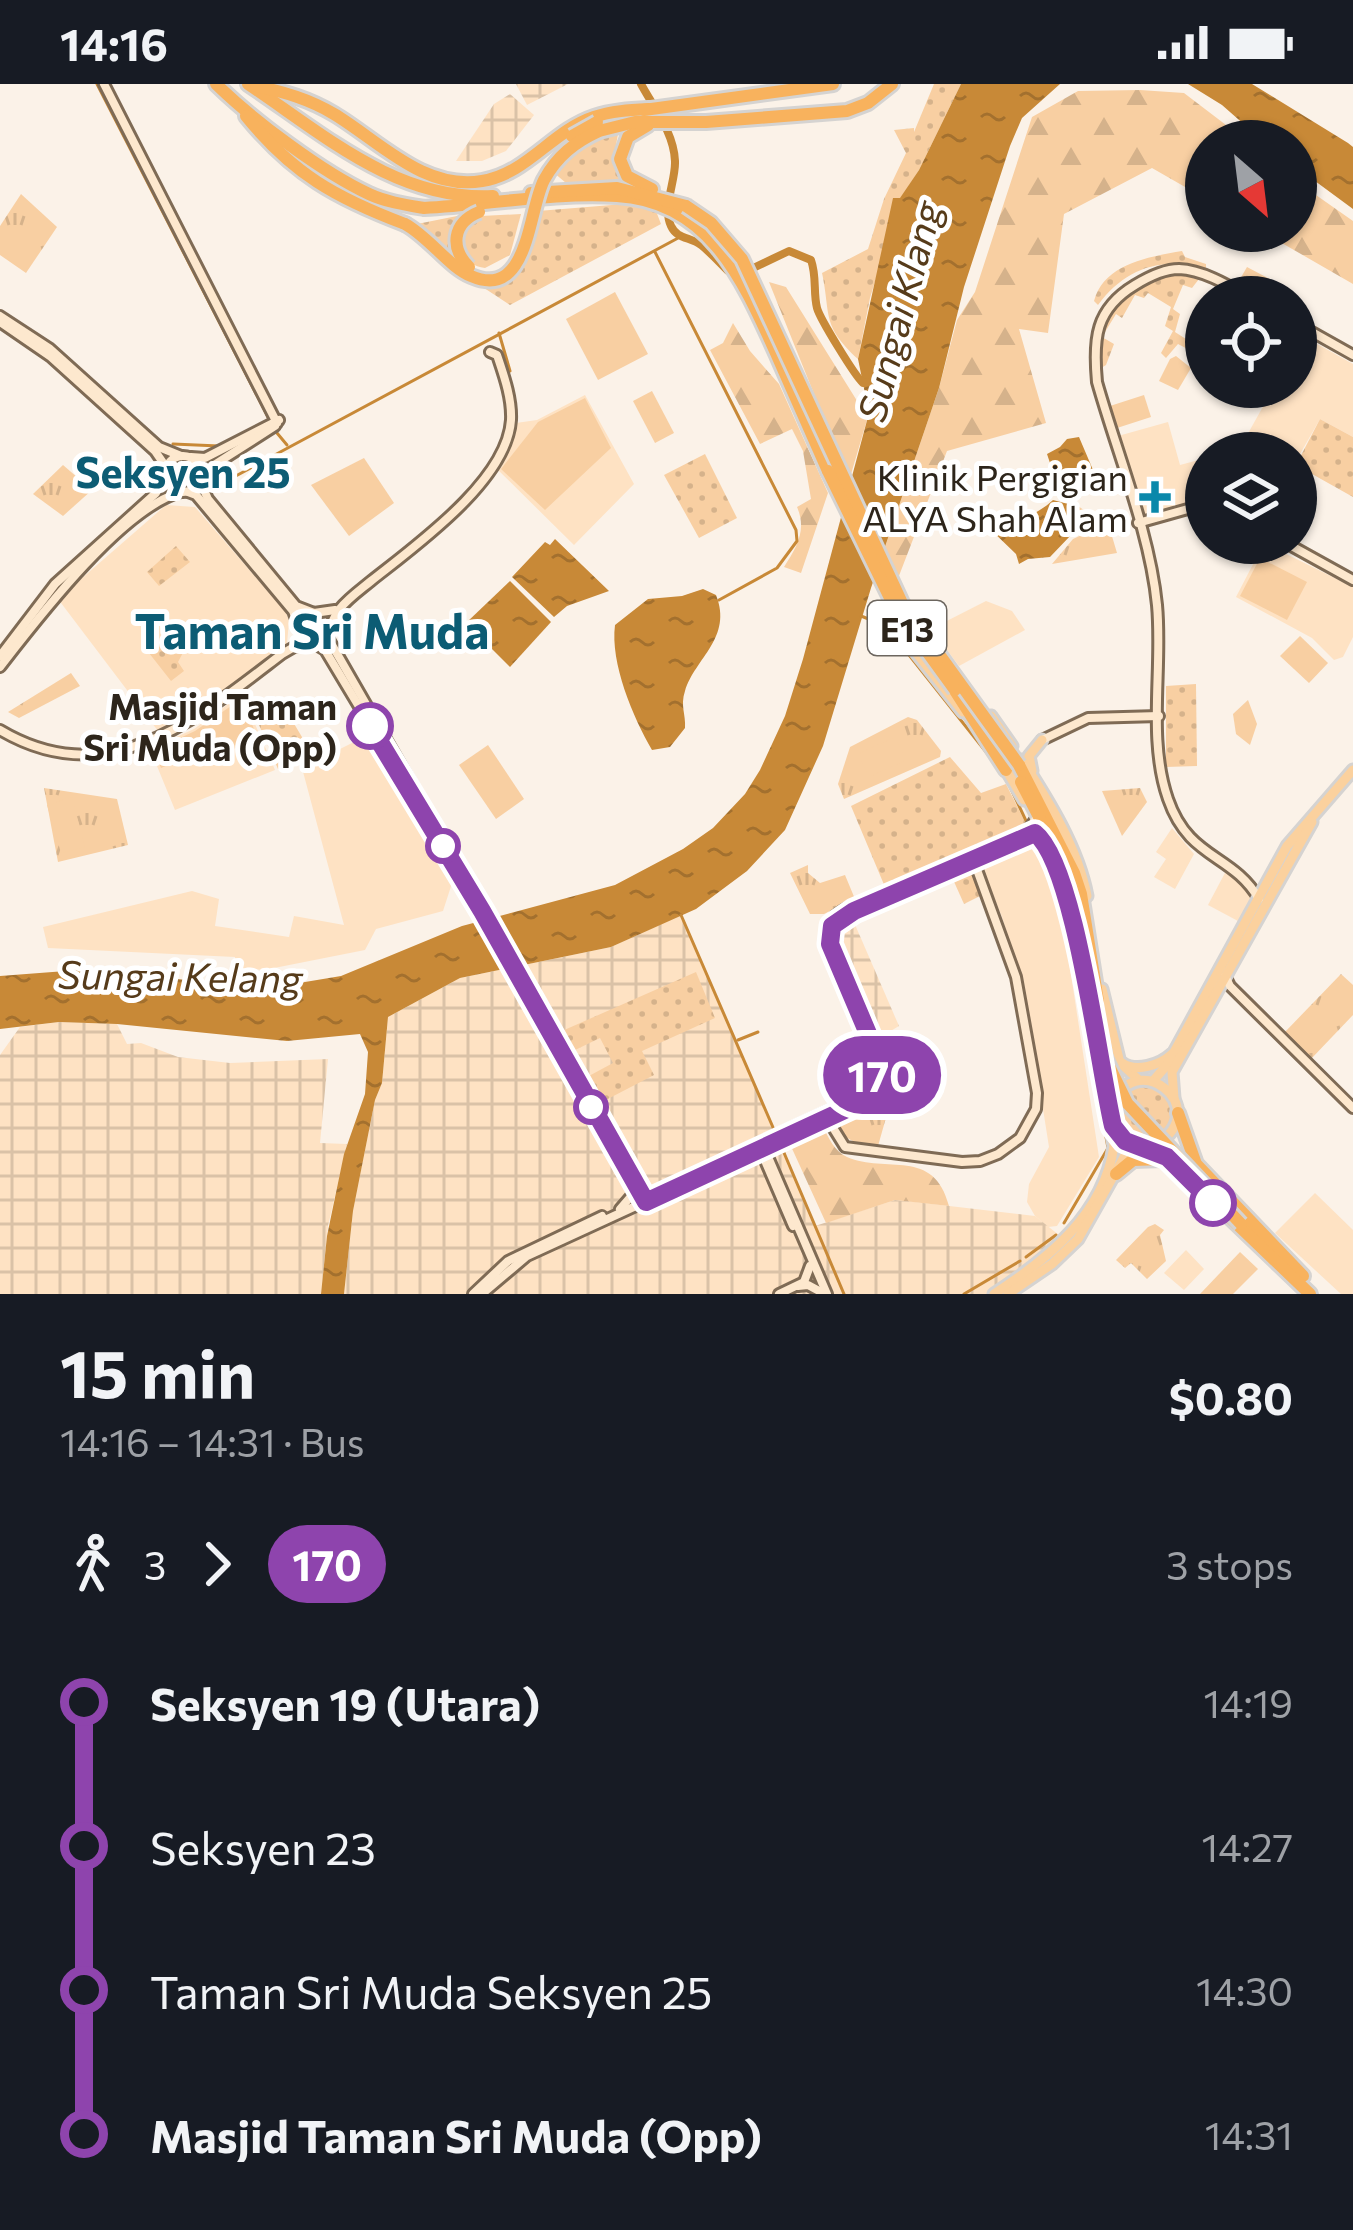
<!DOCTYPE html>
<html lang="en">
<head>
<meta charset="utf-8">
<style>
	body { margin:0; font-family:Commissioner,sans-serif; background:#242831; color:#f1f3f6; height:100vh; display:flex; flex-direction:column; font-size:45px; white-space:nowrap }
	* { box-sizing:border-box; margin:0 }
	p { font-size:39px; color:#9ea1a6 }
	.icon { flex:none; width:66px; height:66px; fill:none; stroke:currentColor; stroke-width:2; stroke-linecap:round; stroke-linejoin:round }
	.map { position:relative; height:1210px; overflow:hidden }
	.details { display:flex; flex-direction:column; background:#171b24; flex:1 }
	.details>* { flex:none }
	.badge { padding:0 24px; border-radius:39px; font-size:42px; line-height:78px }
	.needle { width:78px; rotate:152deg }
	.tools { position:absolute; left:1185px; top:36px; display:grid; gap:24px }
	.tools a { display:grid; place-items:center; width:132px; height:132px; border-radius:50%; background:#171b24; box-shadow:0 3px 9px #0004; font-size:60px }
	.map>.badge { position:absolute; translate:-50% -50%; box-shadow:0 0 0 6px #fff }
	.legs { display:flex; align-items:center; gap:18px; height:132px; padding:0 60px; font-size:39px }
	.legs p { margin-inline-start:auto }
	.overview { display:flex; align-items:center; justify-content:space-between; height:204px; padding:0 60px }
	h1 { font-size:66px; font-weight:700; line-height:90px }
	ul { padding:0 60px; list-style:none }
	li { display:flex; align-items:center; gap:42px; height:144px; font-size:45px }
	li i { display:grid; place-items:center; width:18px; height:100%; margin:0 15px; background:currentColor }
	li i::after { content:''; width:30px; height:30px; margin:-15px; border:9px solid; border-radius:50%; background:#171b24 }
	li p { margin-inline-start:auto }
	li:first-child i { background:linear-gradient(#0000 50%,currentColor 0) }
	li:last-child i { background:linear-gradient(currentColor 50%,#0000 0) }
	.status { display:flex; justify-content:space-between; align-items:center; height:84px; padding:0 60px; background:#171b24; direction:ltr }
	.status svg { height:33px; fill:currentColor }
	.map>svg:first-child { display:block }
</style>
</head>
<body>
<div class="status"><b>14:16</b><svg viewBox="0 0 49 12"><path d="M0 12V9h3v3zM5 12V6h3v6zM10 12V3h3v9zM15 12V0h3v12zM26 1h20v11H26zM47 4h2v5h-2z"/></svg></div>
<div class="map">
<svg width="1353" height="1210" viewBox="0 0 1353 1210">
	<defs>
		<pattern id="industrial-grid" width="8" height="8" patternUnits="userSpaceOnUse" patternTransform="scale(3)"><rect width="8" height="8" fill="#fee2c3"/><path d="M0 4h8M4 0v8" fill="none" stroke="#dac2a7"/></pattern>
		<pattern id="grass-dots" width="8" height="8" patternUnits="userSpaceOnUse" patternTransform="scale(3)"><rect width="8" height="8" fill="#f8cfa2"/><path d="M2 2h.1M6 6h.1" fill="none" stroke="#d5b28b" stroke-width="1.8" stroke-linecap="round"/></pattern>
		<pattern id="forest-firs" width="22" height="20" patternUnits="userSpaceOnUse" patternTransform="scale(3)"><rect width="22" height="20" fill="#f8cfa2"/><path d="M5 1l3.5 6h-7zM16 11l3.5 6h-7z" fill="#d5b28b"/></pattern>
		<pattern id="park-tufts" width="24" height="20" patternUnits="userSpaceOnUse" patternTransform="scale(3)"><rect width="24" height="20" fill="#f8cfa2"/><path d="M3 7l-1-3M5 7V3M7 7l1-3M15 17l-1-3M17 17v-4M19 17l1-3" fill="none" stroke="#d5b28b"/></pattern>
		<pattern id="water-ripples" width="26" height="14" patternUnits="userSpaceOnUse" patternTransform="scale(3)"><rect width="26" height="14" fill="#c88937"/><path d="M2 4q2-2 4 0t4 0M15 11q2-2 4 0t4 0" fill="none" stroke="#a3702e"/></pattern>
	</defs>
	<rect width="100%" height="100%" fill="#fbf2e8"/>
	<g fill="#fee2c3">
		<polygon points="1303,252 1353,280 1353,353 1320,335 1296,377 1296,369 1274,369 1246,353 1274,303 1296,303 1296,264"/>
		<polygon points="585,311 634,400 574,461 497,385 516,339 537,336"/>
		<polygon points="1168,338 1180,381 1206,374 1206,421 1191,419 1142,434 1118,352"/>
		<polygon points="166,421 195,423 286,528 289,537 287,560 200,628 158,647 58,515"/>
		<polygon points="1264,459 1353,503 1353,553 1343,573 1334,576 1312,554 1236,513"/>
		<polygon points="986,517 1012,527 1025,546 959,582 931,545"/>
		<polygon points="242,610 275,686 175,726 150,665 194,645"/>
		<polygon points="366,652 454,793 443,827 376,845 365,866 264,886 235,884 235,873 48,864 43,843 192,807 219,815 215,842 289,853 294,832 344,841 302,684"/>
		<polygon points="1172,744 1194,770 1175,805 1154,793 1166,775 1156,768"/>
		<polygon points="1033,754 1058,806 1099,1073 1057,1142 1048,1143 1035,1132 1027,1118 1029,1100 1049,1063 1026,917 1002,833 980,779"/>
		<polygon points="1226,787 1252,812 1238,837 1208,821"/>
		<polygon points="1315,1109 1353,1146 1353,1210 1341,1210 1275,1149"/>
		<polygon points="1186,1166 1204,1185 1184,1206 1164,1189"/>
	</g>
	<g fill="url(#industrial-grid)">
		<polygon points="516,0 568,0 527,21"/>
		<polygon points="510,10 534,31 506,67 482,77 456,77 494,20"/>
		<polygon points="681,831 815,1142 895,1116 915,1118 1035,1132 1069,1159 1021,1198 1000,1210 344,1210 353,1127 375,1016 382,999 388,933 460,894 611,863"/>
		<polygon points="853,836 899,942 879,954 835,858 841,840"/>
		<polygon points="59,938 117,940 127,960 141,959 178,973 230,979 328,975 320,1059 347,1060 328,1142 321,1210 0,1210 0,971 20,943"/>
	</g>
	<g fill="url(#grass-dots)">
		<path d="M 934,0 L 961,0 L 919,86 L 900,115 L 870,214 L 858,275 C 821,241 831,231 822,189 L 868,165 L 884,115 L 906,69 L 894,46 L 914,44 L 914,48 Z"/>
		<polygon points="612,47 618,50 613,78 622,97 566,99 553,88 573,67"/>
		<path d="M 624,120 L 656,127 L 661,140 L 510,221 L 478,200 C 534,190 525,176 538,127 Z"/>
		<path d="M 521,130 L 510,171 L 485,184 C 462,181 460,164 463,144 L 481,132 Z"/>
		<polygon points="462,131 450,154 453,169 417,140"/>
		<path d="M 1182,167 L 1185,173 L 1206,180 L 1206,186 C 1163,171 1125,184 1098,221 L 1094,217 C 1104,180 1148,173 1182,167 Z"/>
		<path d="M 1180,190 L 1199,195 L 1192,204 L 1183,201 L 1173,225 L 1180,230 L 1175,248 L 1189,257 L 1198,258 L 1202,247 L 1206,249 L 1203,285 L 1195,281 L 1199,271 L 1178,260 L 1166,274 L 1161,269 L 1173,247 L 1165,242 L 1171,223 L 1148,209 L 1144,214 L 1135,211 L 1122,234 L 1116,230 L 1102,253 L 1114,260 L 1106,281 L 1098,286 C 1098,271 1095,250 1103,236 C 1117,211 1153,194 1180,190 Z"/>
		<polygon points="1320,335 1353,353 1353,413 1296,381"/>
		<polygon points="705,370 737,434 699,454 664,391"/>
		<polygon points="176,462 190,478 159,502 147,488"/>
		<polygon points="174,547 186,563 178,578 184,587 171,597 149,569"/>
		<polygon points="1196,600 1197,682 1166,683 1166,602"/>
		<polygon points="283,621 312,670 278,685 256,634"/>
		<polygon points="950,673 981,709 1006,700 1030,748 885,803 851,722"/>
		<polygon points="970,782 982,811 964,820 951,791"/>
		<polygon points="696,888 715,934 642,967 654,991 600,1019 587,993 613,979 600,954 573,967 562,947"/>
		<circle cx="1144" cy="1030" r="29"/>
	</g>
	<g fill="url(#forest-firs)">
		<polygon points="1140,6 1184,9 1247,57 1206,57 1206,115 1152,84 1064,130 1048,249 1019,245 1046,339 947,367 897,497 882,472 939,304 957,236 975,208 1032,33 1078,7"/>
		<polygon points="1296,97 1353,137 1353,200 1261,147 1296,147"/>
		<polygon points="769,198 786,203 859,320 869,329 849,397"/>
		<path d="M 733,239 L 750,267 L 779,300 L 828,409 L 801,489 L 784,483 C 797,463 807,446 797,423 L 811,415 L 803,367 L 792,345 L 760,360 L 710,266 L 723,259 Z"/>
		<path d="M 823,1043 C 829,1054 834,1067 847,1073 C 886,1090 934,1063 949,1122 L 895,1116 L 826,1139 L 789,1058 Z"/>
	</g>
	<g fill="url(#park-tufts)">
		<polygon points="21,110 57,143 26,189 0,171 0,142"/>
		<polygon points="1247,183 1277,199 1270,213 1256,213 1236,202"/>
		<polygon points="1176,272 1191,284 1178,306 1159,297 1170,275"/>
		<polygon points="63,381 92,406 63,432 33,410"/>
		<polygon points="1078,422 1094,433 1106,432 1117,469 1052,480 1073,455 1090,447 1077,432"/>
		<polygon points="71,589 80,602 19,634 8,628"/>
		<polygon points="908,633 917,636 941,667 940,673 844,715 838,700 850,663"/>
		<polygon points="44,704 117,715 128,761 58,778"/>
		<polygon points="1140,704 1147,718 1122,752 1102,707"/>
		<polygon points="808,781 808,789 820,799 845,791 855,815 824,830 810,830 790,789"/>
		<polygon points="1341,890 1353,901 1353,931 1311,975 1284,949"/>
		<path d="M 875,1010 L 891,1016 L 878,1062 C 858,1059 839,1058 838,1035 Z"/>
		<polygon points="1155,1140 1164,1146 1160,1151 1166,1177 1147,1195 1131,1179 1125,1184 1116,1176 1148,1143"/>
		<polygon points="1240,1168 1258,1185 1233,1210 1200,1210"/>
	</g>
	<g fill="#f8cfa2">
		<polygon points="615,208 648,270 598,296 566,235"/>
		<polygon points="652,307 674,349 655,359 633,317"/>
		<polygon points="1144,311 1151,333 1117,344 1110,322"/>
		<polygon points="585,314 611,364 545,426 501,385 538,338"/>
		<polygon points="364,374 394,419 349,452 311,401"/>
		<polygon points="1260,474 1307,498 1287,536 1240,512"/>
		<polygon points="1300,552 1328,579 1309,599 1280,572"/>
		<polygon points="241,615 258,654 214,674 206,665 161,684 154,666 195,647"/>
		<polygon points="1248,616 1257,640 1250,661 1236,650 1233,630"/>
		<polygon points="895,653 906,676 869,693 858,670"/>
		<polygon points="488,661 524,715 496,735 459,681"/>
		<polygon points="72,713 85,763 61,769 47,721"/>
	</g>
	<g fill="url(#water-ripples)">
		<polygon points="961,0 1060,0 1022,34 1010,62 964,203 939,304 871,504 823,662 785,746 747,787 696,825 611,863 460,894 388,933 382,999 375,1016 353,1127 344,1210 321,1210 327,1152 344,1070 365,1010 368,968 360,950 287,957 117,940 59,938 0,945 0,892 92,885 263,905 341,892 462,842 615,801 683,765 713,744 745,710 760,686 785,632 803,575 869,329 858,275 893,114 900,114 919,86"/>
		<polygon points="1188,0 1252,0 1348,59 1353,63 1353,125 1296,83 1296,57 1263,57 1222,21"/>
		<polygon points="1079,353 1099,400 1075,408 1059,406 1047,370 1060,363 1067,355"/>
		<circle cx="184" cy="390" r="15"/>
		<path d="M 1053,416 L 1072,421 L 1075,432 L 1086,443 L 1072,450 L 1050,473 L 1028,475 L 1019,480 L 1016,470 L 989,444 C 1012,438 1035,433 1053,416 Z"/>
		<polygon points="555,455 609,507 567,522 554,533 512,493 545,458 550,461"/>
		<polygon points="510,497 551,538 510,583 466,539"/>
		<path d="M 703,505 L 716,511 C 733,554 695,574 685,607 C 680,622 686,630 685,644 L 670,663 L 652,666 C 633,633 610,579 615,541 L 648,515 L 682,512 Z"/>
	</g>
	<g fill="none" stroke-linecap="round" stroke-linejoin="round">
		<g stroke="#c88937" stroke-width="3">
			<polyline points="97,0 270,337"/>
			<polyline points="655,168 796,446 797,457 777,484 719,516"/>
			<polyline points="499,249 510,287"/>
			<polyline points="277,349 287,361"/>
			<polyline points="173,360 219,362"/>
			<polyline points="243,371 258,377"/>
			<polyline points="219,401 680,153"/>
			<polyline points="861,532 886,542 994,678"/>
			<polyline points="1004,690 1028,741"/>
			<polyline points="1035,755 1060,802 1108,1064 1064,1139"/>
			<polyline points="681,831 775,1048"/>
			<polyline points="738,956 758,948"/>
			<polyline points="779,1057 844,1210"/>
			<polyline points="1026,1173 1056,1151"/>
			<polyline points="964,1210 1020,1177"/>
		</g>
		<g stroke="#c88937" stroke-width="8">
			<path d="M 641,0 C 654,24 674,49 675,77 C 676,96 662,124 671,142 C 677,155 690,153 701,161 C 711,169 719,178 728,187"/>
			<path d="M 747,187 L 789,167 L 811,176 C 817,193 813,208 817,224 C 820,235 855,292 863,299 L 873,298"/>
		</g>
		<defs>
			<g id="secondary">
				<polyline points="104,0 277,339"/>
				<path d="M 1249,213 C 1228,201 1203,186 1179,185 C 1164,185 1148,193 1135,201 C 1095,225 1093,255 1097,298 C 1117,369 1150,449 1157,521 C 1163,584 1147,655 1168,715 C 1189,776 1232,769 1259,815"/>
				<polyline points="0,232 49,264 159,363 181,372"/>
				<polyline points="0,238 51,273 155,367 166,383"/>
				<polyline points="1296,239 1353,271"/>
				<path d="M 490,268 L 497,271 C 504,292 512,314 511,336 C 507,397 415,462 371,497 C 349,515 332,525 328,554 L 651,1116"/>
				<circle cx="183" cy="390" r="18"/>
				<polyline points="191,373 205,374 279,336"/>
				<polyline points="203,388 275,342"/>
				<polyline points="200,397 208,415 296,522 314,529 335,526"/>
				<polyline points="188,408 196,411 293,527 298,541"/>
				<polyline points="1138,439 1195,423 1206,425"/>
				<polyline points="1286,459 1353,496"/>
				<polyline points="315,560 325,566 483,829"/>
				<polyline points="0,572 55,500 156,409 165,392"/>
				<path d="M 0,583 C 38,534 122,424 181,408"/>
				<path d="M 0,646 C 109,711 198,634 282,570 L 294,563 L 319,558"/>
				<polyline points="1042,656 1088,634 1159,632"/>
				<polyline points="942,783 1028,746 1035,736"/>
				<path d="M 827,865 C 817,829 852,822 879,811"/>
				<polyline points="1225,892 1230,902 1353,1024"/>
				<polyline points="519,895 600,1039"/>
				<polyline points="827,1034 845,1063 962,1078 980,1077 998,1070 1020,1054 1036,1025 1037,1009 1016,893 972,772"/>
				<polyline points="610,1057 646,1118"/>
				<polyline points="762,1059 827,1210"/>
				<polyline points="766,1079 793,1142"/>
				<polyline points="676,1098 860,1012 875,992 873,973"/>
				<polyline points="620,1125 633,1110 631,1097"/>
				<polyline points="798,1202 808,1201 821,1208"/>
				<polyline points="473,1210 508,1177 602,1132"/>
				<polyline points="482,1210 527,1172 851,1023 873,1006 883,985 830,860 835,838 1035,749 1042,754"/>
				<polyline points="779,1210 804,1198 810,1182"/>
			</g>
			<g id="primary">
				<polyline points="910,542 903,552 963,628"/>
				<polyline points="991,632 1012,662"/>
				<path d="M 1022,676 C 1048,716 1078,764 1087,812"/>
				<polyline points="1005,684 1024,716"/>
				<polyline points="1032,687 1029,672 1042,656"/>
				<polyline points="1102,905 1120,979 1139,996"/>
				<path d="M 1122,979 C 1136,989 1160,981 1172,970"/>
				<polyline points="1153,997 1167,981 1287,762 1353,686"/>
				<polyline points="1174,1014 1172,988 1312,738"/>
				<path d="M 1111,1025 C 1132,959 1216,1023 1157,1060"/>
				<path d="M 994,1210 C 1048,1175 1104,1130 1114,1062 L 1067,805 L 1040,747"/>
				<polyline points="1008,1210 1052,1180 1078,1155 1127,1068 1136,1062"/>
			</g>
			<g id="highway">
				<path d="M 216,0 C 254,37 322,88 369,110 C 386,118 406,121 424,124 C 486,121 555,108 617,112 C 709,117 743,196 776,269 C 793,308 811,348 828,387"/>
				<path d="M 248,0 C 323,50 397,117 493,112"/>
				<path d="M 256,2 C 284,8 309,15 334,30 C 379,57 424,107 482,97 C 527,90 552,47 594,33 C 611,27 630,26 649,25"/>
				<polyline points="644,26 833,0"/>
				<path d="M 246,32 C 293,90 336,114 405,140"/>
				<polyline points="648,41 628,53 620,75 627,92 652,105"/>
				<polyline points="599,47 635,38 706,38 847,27 868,19 892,0"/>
				<polyline points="531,109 617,104 686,122"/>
				<polyline points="954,605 1006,686"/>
				<polyline points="1019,681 1074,789 1081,810 1098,917"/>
				<polyline points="1021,698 1050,754"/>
				<polyline points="1178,1029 1196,1080 1303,1192"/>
				<polyline points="1147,1063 1167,1073 1310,1210"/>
				<polyline points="1116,1090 1133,1076 1163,1075"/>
			</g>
		</defs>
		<use href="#secondary" stroke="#7f6b55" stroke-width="14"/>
		<use href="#primary" stroke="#d5d3d1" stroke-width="15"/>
		<use href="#highway" stroke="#d5d3d1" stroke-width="18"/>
		<use href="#secondary" stroke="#fde8ce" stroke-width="8"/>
		<use href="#primary" stroke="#fbd19e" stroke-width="9"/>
		<use href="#highway" stroke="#f8b25d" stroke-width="12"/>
		<defs>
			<g id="highway-bridge">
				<polyline points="572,52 597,38"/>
				<polyline points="686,122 711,139 742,175 902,519 1019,681"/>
				<path d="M 405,140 C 429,153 449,183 471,192 C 529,217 528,127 544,96 C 557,72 575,58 599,47"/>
				<path d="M 469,183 C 450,164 452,139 479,128"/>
				<polyline points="828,387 894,522 955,606"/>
				<polyline points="1093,917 1105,974 1127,1019 1241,1140"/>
			</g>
		</defs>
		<use href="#highway-bridge" stroke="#d5d3d1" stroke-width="18" stroke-linecap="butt"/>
		<use href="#highway-bridge" stroke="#f8b25d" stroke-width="12"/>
	</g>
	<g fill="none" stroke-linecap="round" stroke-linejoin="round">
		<defs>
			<path id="line-1" d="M 370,642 L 482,827 L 646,1118 L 851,1023 L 873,1006 L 883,985 L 830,860 L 832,842 L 854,827 L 1035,749 C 1075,780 1099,984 1113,1042 L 1125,1057 L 1167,1073 L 1213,1119"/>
		</defs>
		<use href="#line-1" stroke="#fff" stroke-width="27"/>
		<use href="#line-1" stroke="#8e44ad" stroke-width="18"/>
	</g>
	<path fill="#0a88aa" stroke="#fff" stroke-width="4.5" d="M1149 395h12v12h12v12h-12v12h-12v-12h-12v-12h12z"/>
	<g fill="#fff" stroke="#8e44ad" stroke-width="6">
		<circle cx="370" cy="642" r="21"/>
		<circle cx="443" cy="762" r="15"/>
		<circle cx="591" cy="1023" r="15"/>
		<circle cx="1213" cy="1119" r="21"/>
	</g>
	<g text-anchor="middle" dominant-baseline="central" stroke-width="10" stroke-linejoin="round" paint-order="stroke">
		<rect fill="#fff" stroke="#6c665f" stroke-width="3" x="868" y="517" width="78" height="54" rx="9"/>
		<g font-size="33" font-weight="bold" fill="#2d251b">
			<text x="907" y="544">E13</text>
		</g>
		<g font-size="36" fill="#2d251b" stroke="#fff" text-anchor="end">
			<text x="1128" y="392">Klinik Pergigian<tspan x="1128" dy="41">ALYA Shah Alam</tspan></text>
		</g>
		<g font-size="36" font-weight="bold" fill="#2d251b" stroke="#fff" text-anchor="end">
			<text x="337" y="621">Masjid Taman<tspan x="337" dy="41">Sri Muda (Opp)</tspan></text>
		</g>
		<g font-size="39" font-style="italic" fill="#563b1a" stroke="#fff">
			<text transform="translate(898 227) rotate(-75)">Sungai Klang</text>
			<text transform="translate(180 891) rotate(1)">Sungai Kelang</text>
		</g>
		<g font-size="42" font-weight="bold" fill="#0c5c74" stroke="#fff">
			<text x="183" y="387">Seksyen 25</text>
		</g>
		<g font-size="48" font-weight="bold" fill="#0c5c74" stroke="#fff">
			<text x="312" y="545">Taman Sri Muda</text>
		</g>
	</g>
</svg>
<div class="tools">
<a><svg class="needle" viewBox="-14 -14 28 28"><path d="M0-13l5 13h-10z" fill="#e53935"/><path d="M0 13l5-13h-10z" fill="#9ea1a6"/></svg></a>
<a><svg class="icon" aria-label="locate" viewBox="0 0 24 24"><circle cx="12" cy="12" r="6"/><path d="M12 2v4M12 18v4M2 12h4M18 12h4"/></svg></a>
<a><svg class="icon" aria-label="layers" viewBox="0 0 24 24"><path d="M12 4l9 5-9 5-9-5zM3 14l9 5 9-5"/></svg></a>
</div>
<b class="badge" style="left:882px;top:991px;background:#8e44ad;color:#fff">170</b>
</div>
<section class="details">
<div class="overview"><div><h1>15 min</h1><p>14:16 – 14:31 · Bus</p></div><b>$0.80</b></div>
<div class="legs"><svg class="icon" aria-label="walk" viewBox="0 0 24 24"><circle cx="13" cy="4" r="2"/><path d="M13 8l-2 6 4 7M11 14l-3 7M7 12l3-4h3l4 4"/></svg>3<svg class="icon" aria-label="forward" viewBox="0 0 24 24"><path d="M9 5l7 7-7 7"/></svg><b class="badge" style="background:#8e44ad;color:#fff">170</b><p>3 stops</p></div>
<ul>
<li><i style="color:#8e44ad"></i><b>Seksyen 19 (Utara)</b><p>14:19</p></li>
<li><i style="color:#8e44ad"></i><span>Seksyen 23</span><p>14:27</p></li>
<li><i style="color:#8e44ad"></i><span>Taman Sri Muda Seksyen 25</span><p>14:30</p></li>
<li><i style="color:#8e44ad"></i><b>Masjid Taman Sri Muda (Opp)</b><p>14:31</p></li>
</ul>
</section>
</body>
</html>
